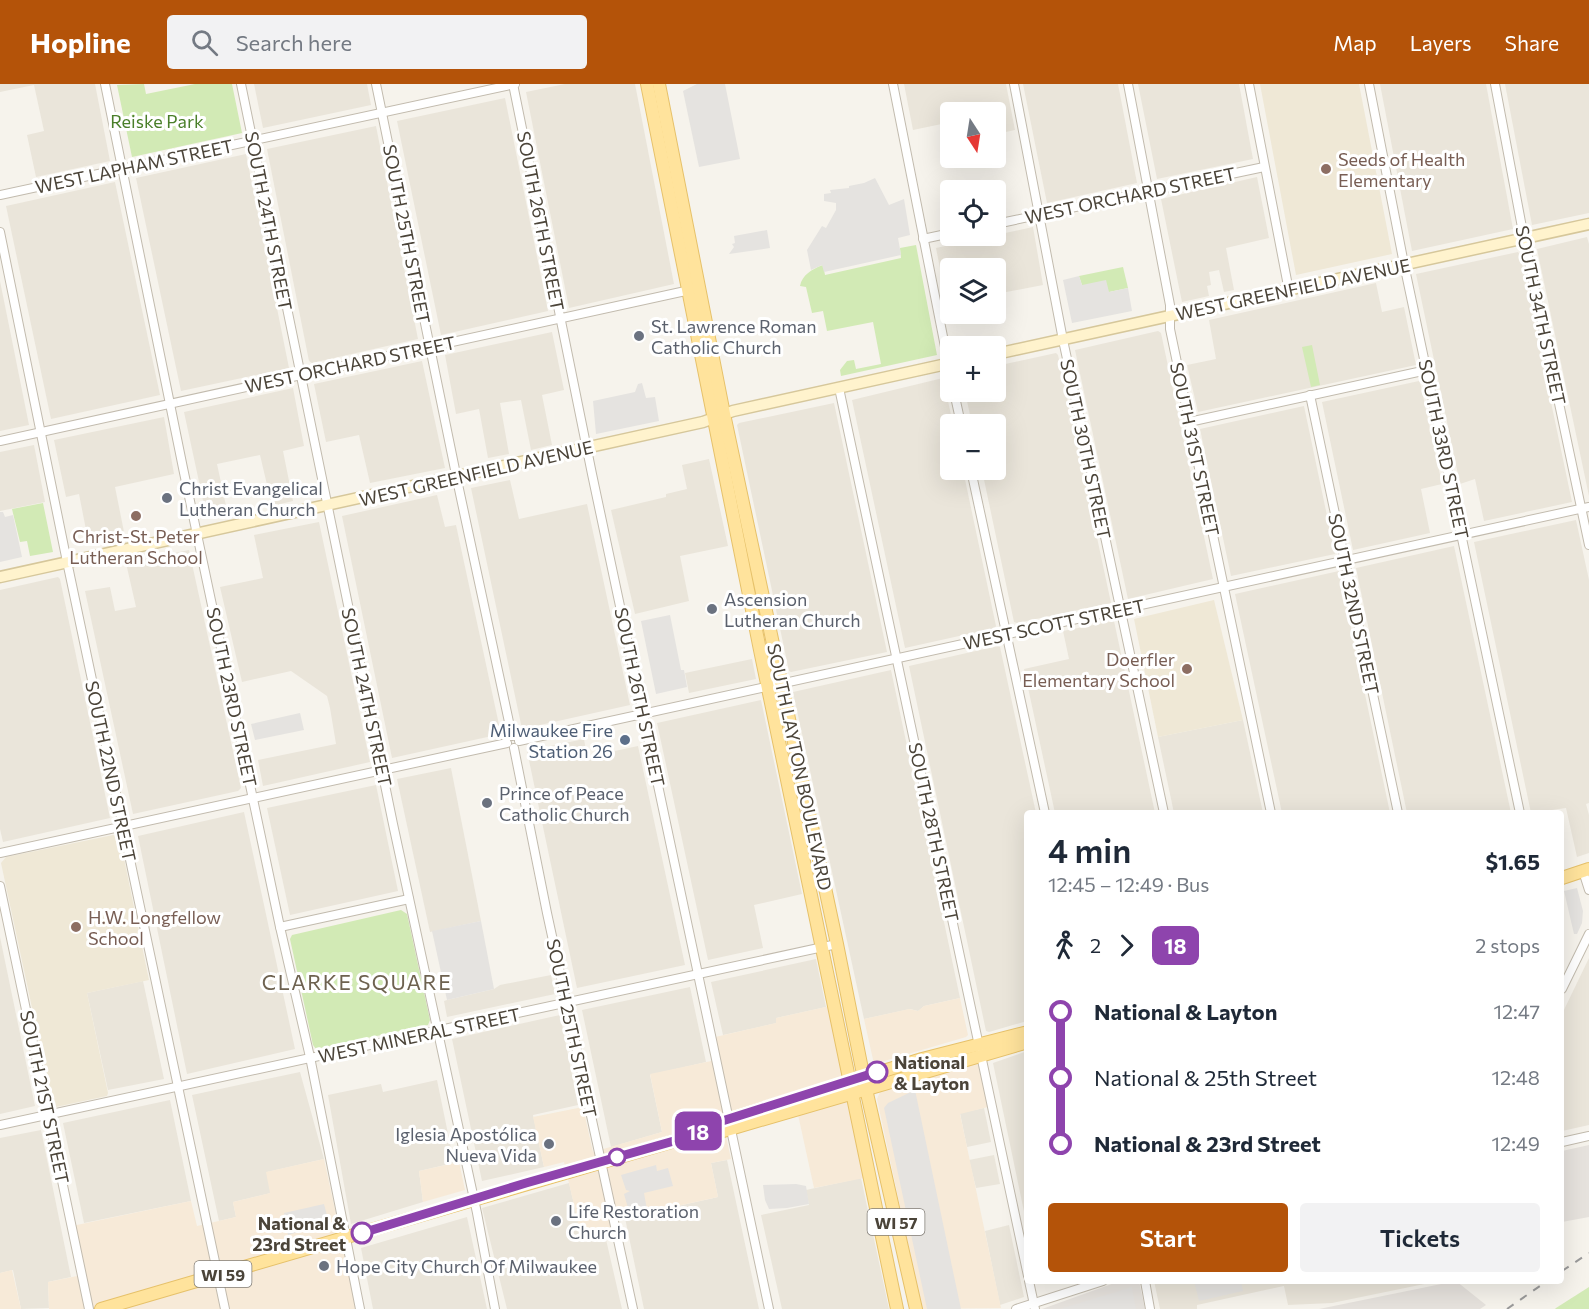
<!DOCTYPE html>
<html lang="en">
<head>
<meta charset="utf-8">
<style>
	body { margin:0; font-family:Commissioner,sans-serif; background:#f2f2f3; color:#1f2937; height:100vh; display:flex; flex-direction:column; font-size:22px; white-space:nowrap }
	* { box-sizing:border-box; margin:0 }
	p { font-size:20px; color:#747a83 }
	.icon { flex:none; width:33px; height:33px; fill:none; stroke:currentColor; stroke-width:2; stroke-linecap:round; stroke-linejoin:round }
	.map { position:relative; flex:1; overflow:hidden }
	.drawer { position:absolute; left:1024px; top:726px; width:540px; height:474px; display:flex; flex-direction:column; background:#fff; border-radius:6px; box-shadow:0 6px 24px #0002 }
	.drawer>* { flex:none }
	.badge { padding:0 12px; border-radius:9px; font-size:21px; line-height:39px }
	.needle { width:39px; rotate:168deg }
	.controls { position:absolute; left:940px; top:18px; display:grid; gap:12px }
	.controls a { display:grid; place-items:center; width:66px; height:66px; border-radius:6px; background:#fff; box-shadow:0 6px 24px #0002; font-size:30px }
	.map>.badge { position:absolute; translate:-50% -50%; box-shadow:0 0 0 3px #fff }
	.legs { display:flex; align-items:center; gap:9px; height:66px; padding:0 24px; font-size:20px }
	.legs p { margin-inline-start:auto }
	.overview { display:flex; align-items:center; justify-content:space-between; height:102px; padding:0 24px }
	h1 { font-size:33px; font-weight:600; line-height:45px }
	.primary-button { display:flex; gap:12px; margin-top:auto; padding:12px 24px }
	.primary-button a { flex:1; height:69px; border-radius:6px; background:#b45309; color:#fff; font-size:24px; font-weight:600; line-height:69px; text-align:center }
	.primary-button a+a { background:#f2f2f3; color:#1f2937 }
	ul { padding:0 24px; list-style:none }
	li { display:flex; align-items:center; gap:21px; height:66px; font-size:22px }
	li i { display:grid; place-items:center; width:9px; height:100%; margin:0 8px; background:currentColor }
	li i::after { content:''; width:15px; height:15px; margin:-8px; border:4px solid; border-radius:50%; background:#fff }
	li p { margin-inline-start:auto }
	li:first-child i { background:linear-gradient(#0000 50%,currentColor 0) }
	li:last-child i { background:linear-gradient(currentColor 50%,#0000 0) }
	header { display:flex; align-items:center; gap:36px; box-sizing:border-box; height:84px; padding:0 30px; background:#b45309; color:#fff }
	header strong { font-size:28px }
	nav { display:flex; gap:33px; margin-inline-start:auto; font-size:21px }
	.search { width:420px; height:54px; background:#f2f2f3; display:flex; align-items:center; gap:15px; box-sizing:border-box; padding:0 21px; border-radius:6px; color:#747a83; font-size:22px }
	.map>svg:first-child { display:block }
</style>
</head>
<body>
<header>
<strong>Hopline</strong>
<div class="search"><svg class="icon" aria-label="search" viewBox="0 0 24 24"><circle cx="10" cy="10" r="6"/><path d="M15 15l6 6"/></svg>Search here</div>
<nav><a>Map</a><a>Layers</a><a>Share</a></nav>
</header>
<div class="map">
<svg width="1589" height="1225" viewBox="0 0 1589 1225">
	<rect width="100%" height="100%" fill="#f6f3ec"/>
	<g fill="#eae5da">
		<polygon points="0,0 95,0 110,77 36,93 27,51 44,47 34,1 0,8"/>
		<polygon points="254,0 367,0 371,21 263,44"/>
		<polygon points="565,0 635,0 674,200 569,224 526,8"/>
		<polygon points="904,0 1006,0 1015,46 996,50 996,28 951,28 951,38 913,46"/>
		<polygon points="1023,0 1118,0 1137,99 1047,119"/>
		<polygon points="1138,0 1239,0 1253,75 1157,95"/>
		<polygon points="1380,0 1486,0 1513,145 1412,167"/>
		<polygon points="1505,0 1589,0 1589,129 1532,141"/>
		<polygon points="505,14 548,227 441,251 397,37"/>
		<polygon points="376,42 418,255 312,279 309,277 267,65"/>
		<polygon points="246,70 289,284 181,307 136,94"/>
		<polygon points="1257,93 1269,154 1226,164 1234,206 1224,208 1219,186 1209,188 1211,201 1207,202 1209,212 1182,218 1161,115"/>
		<polygon points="115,98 160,311 51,335 6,122"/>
		<polygon points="1033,143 1043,201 996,210 996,184 951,184 951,230 976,230 950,235 936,164"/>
		<polygon points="1587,153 1589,160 1589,412 1537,165"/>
		<polygon points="1518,168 1520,171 1572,418 1484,437 1475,395 1460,400 1416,190"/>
		<polygon points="0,197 29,341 0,347"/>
		<polygon points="1376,199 1382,228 1404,223 1416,281 1198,328 1187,281 1216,275 1209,236"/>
		<polygon points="1158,247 1161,249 1213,495 1128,515 1075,266"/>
		<polygon points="552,248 564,306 542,311 552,361 531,366 521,316 500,319 509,370 488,374 479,325 456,330 445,271"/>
		<polygon points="1056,269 1058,271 1111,519 1017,539 1014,538 982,386 996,386 996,340 972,340 965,308 996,308 996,282"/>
		<polygon points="422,277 445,384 370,399 359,351 326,358 314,300"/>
		<polygon points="943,294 953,340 951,340 951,386 963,386 996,542 995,544 905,564 852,316"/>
		<polygon points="1419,297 1420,298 1442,400 1421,405 1430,449 1353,466 1322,318"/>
		<polygon points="293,304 304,362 283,367 293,417 272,422 260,371 217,380 228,431 207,435 184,328"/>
		<polygon points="834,319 887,568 791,588 789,587 737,341 739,339"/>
		<polygon points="1304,322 1335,470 1231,492 1200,345"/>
		<polygon points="164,333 174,390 115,403 125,453 89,461 79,410 66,413 54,356"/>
		<polygon points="34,361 45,418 0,427 0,368"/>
		<polygon points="709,375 728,462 680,472 689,517 635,530 611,426 666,413 666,410 687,405 682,381"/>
		<polygon points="510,396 519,435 587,420 630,621 522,645 471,404"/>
		<polygon points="437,411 445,443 456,441 501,650 392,674 342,432"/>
		<polygon points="1576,436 1589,496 1589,719 1586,720 1589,731 1589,769 1577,773 1566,724 1531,729 1474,458"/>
		<polygon points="319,438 370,678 263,702 258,676 336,660 330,624 327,612 291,587 242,598 220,503 263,494 254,451"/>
		<polygon points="1454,462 1511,729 1407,729 1356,484"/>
		<polygon points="189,466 241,704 238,707 133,730 85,507 110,503 115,527 136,523 126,479"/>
		<polygon points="1339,487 1390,729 1282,729 1235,510"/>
		<polygon points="58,493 60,495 110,734 3,758 0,745 0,506"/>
		<polygon points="1114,537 1155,729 1055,729 1024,585 1069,575 1063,547"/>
		<polygon points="998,562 1000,563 1036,729 1028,729 1027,937 989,948 986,947 909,582"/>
		<polygon points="752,575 756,595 689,609 685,589"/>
		<polygon points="891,586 960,914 924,922 918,927 910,925 864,935 793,608"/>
		<polygon points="761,616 802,810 754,821 763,864 708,876 657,639"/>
		<polygon points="1243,636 1263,729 1174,729 1158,653"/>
		<polygon points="584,655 587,673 638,662 685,881 577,904 527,667"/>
		<polygon points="451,684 481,837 430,848 397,695"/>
		<polygon points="376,701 398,807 290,831 267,724"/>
		<polygon points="244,728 295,965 187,990 138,752"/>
		<polygon points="0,853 35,1022 0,1030"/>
		<polygon points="1589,874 1589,1041 1562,1047 1562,930"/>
		<polygon points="816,875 826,923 776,934 777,939 723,951 711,898"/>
		<polygon points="551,891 555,910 447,933 444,917 447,916 494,905 500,901"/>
		<polygon points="143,897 164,995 108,1006 87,909"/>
		<polygon points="690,903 706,978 650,991 662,1048 611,1063 582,926"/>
		<polygon points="560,931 578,1021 533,1031 544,1083 482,1097 452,955"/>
		<polygon points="1027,967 1028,967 1027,1142 993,979"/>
		<polygon points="300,988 324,1075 267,1088 271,1109 233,1118 236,1133 219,1137 192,1011"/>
		<polygon points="437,996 454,1079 419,1087 423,1118 351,1140 328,1011 381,1000 383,1008"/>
		<polygon points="170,1016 191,1117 84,1139 63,1039"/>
		<polygon points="984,1024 991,1058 967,1063 960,1029"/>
		<polygon points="41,1046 71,1193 48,1198 49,1224 21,1225 13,1186 0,1189 0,1054"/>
		<polygon points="994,1071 1000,1100 976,1104 969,1076"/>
		<polygon points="727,1076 759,1225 644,1225 625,1134 718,1113 711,1079"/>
		<polygon points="861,1094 889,1225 782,1225 761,1131 809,1121 806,1106"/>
		<polygon points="569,1099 582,1154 605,1151 622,1225 507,1225 482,1124"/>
		<polygon points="467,1133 487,1225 373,1225 361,1164"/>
		<polygon points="1009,1141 1024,1213 1000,1221 985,1147"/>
		<polygon points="1154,1197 1439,1197 1332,1219 1288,1221 1284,1202 1197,1221 1197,1225 1160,1225"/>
	</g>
	<g fill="#f7ead8">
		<polygon points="960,914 968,951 966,953 874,980 864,935 909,925 918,927 924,922"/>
		<polygon points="830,922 844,993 721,1030 731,1075 711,1079 718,1113 614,1136 616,1148 582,1155 564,1078 544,1083 533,1033 583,1023 593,1068 662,1048 650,990 716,976 711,954 776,939 776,934"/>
		<polygon points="978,979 988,1023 960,1030 1001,1224 922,1225 877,1015 880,1008"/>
		<polygon points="851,1010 869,1093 814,1104 797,1026"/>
		<polygon points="324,1075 344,1167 360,1225 49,1225 48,1198 82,1191 72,1142 191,1117 197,1142 236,1133 233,1118 270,1109 266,1088"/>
		<polygon points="459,1078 465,1106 423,1118 419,1087"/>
		<polygon points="12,1186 21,1225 0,1225 0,1189"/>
	</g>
	<g fill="#e6e2dd">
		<polygon points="1589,1061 1589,1133 1562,1138 1562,1067"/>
		<polygon points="1120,1197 1139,1197 1145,1225 1042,1225"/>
		<polygon points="1456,1197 1486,1221 1480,1225 1319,1225"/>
	</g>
	<g fill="#efe8d6">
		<polygon points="1260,0 1359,0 1392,170 1296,191"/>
		<polygon points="1214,516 1243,636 1158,653 1134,535"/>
		<polygon points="113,751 118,752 120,755 149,896 87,909 108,1009 107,1012 56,1023 52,1017 1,779 6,773"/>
	</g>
	<g fill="#d2eab5">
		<polygon points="144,0 146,10 195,0 232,0 242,49 132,73 117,1"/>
		<path d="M 916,161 L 937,271 L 841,292 L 840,286 L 847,277 L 854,276 L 856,285 L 881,280 L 873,238 L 827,247 L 823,227 L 812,229 L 806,203 L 800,202 C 802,191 812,185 823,181 L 825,191 L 901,174 L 900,164 Z"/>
		<polygon points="1123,183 1128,204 1109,208 1082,201 1079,192"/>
		<polygon points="1312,261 1320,301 1311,303 1302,263"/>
		<polygon points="43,419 53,468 30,472 27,457 20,458 12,425"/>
		<polygon points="401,826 407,830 430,936 428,941 316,965 313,961 290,855 292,851"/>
		<polygon points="1589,1203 1589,1225 1555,1225 1556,1224"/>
	</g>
	<g fill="#e5e3e0">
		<polygon points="697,0 725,0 740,75 699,83 683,7"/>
		<polygon points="875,94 889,121 904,115 910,151 898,154 901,171 824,188 822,181 811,186 807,166 822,142 826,144 836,126 836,119 824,117 824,110 831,109 830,106 849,104 849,102 864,99"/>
		<polygon points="767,146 770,164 729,170 734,163 732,160 735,159 734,152"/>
		<polygon points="1079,192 1082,201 1106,196 1109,208 1128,204 1132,227 1072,239 1063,196"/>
		<polygon points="642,299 646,314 655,313 659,337 596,350 593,317 635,308 638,300"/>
		<polygon points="0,428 3,428 5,433 13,431 22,473 0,478"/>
		<polygon points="670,531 681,586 684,586 687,603 656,610 641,537"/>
		<polygon points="300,629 304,646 255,656 251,640"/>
		<polygon points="1577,804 1583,827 1582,839 1577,850 1574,850 1564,807"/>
		<polygon points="481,837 494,905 447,916 432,847"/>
		<polygon points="915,1006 954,1192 961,1225 927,1225 884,1024 888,1019"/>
		<polygon points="656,1081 657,1087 668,1084 673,1102 644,1109 647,1126 641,1127 639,1121 628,1124 624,1110 630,1107 626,1106 621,1091"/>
		<polygon points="796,1100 806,1102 809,1120 787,1124 769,1125 765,1116 763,1101"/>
		<polygon points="324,1120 329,1139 288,1151 284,1129"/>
		<polygon points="1194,1197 1241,1197 1243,1207 1199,1217"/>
		<polygon points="1132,1203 1136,1225 1060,1225"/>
	</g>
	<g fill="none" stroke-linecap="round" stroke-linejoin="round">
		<defs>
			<g id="street">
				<polyline points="105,0 183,384 280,843 310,973 360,1225"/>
				<polyline points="241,0 393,740 477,1129 495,1225"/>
				<polyline points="376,0 459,405 512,652"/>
				<polyline points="513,0 592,390 769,1225"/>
				<polyline points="893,0 951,293"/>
				<polyline points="1014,0 1063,256 1164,729"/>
				<polyline points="1128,0 1170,221 1170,245 1271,729"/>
				<polyline points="1249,0 1289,207"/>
				<polyline points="1369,0 1404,180 1520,729"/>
				<polyline points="1495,0 1524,154 1589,461"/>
				<polyline points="0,111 515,0"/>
				<polyline points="996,140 1264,83"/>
				<polyline points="0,148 65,468 225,1225"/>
				<polyline points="923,155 951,149"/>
				<polyline points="839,304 1028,1192"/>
				<polyline points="954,308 961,340"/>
				<polyline points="1310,311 1398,729"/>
				<polyline points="1189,338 1427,286"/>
				<polyline points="0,357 690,206"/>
				<polyline points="971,386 1045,729"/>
				<polyline points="519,657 1589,423"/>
				<polyline points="514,664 547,829 633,1225"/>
				<polyline points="0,769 507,659"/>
				<polyline points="1583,787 1589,806"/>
				<polyline points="0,802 89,1225"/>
				<polyline points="280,843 409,815"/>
				<polyline points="1562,905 1589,850"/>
				<polyline points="0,1041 837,860"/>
				<polyline points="1562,1058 1589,1052"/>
				<polyline points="1029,1197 1035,1225"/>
				<polyline points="1145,1197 1150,1225"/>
				<polyline points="1016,1225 1103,1197"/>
			</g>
			<g id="secondary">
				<polyline points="996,270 1589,140"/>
				<polyline points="0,493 703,338 733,327 951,279"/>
			</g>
			<g id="primary">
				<polyline points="647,0 760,566 897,1225"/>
				<polyline points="659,0 724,330 837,860 866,1005 916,1225"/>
				<polyline points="1562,794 1589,785"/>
				<polyline points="695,1051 700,1044 922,975 1028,948"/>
				<polyline points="101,1225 695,1051 703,1053 730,1045 1028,958"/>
			</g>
		</defs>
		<use href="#street" stroke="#c2bbae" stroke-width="10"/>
		<use href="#secondary" stroke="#d6c79b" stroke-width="13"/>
		<use href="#primary" stroke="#e6c16a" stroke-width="14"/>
		<use href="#street" stroke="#fff" stroke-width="8"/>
		<use href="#secondary" stroke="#fff3cd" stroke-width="10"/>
		<use href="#primary" stroke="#ffe39c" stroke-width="12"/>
		<g stroke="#9a9a9a" stroke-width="2" stroke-dasharray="8 8" stroke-linecap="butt">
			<polyline points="1562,1187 1589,1169"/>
			<polyline points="1507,1225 1547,1197"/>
		</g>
	</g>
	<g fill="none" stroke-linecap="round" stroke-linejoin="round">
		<defs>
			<polyline id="line-1" points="362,1149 526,1099 695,1051 700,1044 877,988"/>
		</defs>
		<use href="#line-1" stroke="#fff" stroke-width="14"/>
		<use href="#line-1" stroke="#8e44ad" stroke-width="9"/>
	</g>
	<g fill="#8d6e63" stroke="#fff" stroke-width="2">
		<circle cx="1326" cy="85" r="6"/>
		<circle cx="136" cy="432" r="6"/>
		<circle cx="1187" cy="585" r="6"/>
		<circle cx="76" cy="843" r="6"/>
	</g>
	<g fill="#6b7280" stroke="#fff" stroke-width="2">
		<circle cx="639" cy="252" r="6"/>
		<circle cx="167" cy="414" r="6"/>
		<circle cx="712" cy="525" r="6"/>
		<circle cx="487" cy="719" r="6"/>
		<circle cx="549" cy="1060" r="6"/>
		<circle cx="556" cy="1137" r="6"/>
		<circle cx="324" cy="1182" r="6"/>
	</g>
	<circle fill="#5c6f8a" stroke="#fff" stroke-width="2" cx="625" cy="656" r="6"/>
	<g fill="#fff" stroke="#8e44ad" stroke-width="3">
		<circle cx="877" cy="988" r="10"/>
		<circle cx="617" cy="1073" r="8"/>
		<circle cx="362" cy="1149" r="10"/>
	</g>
	<g text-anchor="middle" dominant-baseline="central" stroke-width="6" stroke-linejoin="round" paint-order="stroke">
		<g fill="#fff" stroke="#817c74" stroke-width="1.5">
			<rect x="867.5" y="1125" width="57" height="26" rx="4.5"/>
			<rect x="194.5" y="1177" width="57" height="26" rx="4.5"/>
		</g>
		<g font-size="16" font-weight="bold" fill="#4b4439">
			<text x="896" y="1138">WI 57</text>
			<text x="223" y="1190">WI 59</text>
		</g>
		<g font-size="18" fill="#4a7f2a" stroke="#fff">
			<text x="157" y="37">Reiske Park</text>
		</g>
		<g font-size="18" fill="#785e54" stroke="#fff" text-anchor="start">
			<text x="1338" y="75">Seeds of Health<tspan x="1338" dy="21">Elementary</tspan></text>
			<text x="136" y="452" text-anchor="middle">Christ-St. Peter<tspan x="136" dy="21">Lutheran School</tspan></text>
			<text x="1175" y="575" text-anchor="end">Doerfler<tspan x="1175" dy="21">Elementary School</tspan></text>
			<text x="88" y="833">H.W. Longfellow<tspan x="88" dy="21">School</tspan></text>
		</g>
		<g font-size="18" fill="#4b4439" stroke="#fff">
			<text transform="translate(134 82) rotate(-12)">WEST LAPHAM STREET</text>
			<text transform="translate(1130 111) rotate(-12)">WEST ORCHARD STREET</text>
			<text transform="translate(269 137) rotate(79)">SOUTH 24TH STREET</text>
			<text transform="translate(541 137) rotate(79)">SOUTH 26TH STREET</text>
			<text transform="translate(407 150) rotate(79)">SOUTH 25TH STREET</text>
			<text transform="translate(1293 205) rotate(-12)">WEST GREENFIELD AVENUE</text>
			<text transform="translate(1541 231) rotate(78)">SOUTH 34TH STREET</text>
			<text transform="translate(350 280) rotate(-12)">WEST ORCHARD STREET</text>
			<text transform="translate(1086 365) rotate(78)">SOUTH 30TH STREET</text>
			<text transform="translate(1195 365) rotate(78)">SOUTH 31ST STREET</text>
			<text transform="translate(1444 365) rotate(78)">SOUTH 33RD STREET</text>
			<text transform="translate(476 389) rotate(-13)">WEST GREENFIELD AVENUE</text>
			<text transform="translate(1354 520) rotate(78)">SOUTH 32ND STREET</text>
			<text transform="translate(1054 540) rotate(-12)">WEST SCOTT STREET</text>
			<text transform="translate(232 613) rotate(78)">SOUTH 23RD STREET</text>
			<text transform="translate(367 613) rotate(78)">SOUTH 24TH STREET</text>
			<text transform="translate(640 613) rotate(78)">SOUTH 26TH STREET</text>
			<text transform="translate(800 683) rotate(78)">SOUTH LAYTON BOULEVARD</text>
			<text transform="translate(111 687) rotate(78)">SOUTH 22ND STREET</text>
			<text transform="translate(934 748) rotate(78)">SOUTH 28TH STREET</text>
			<text transform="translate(572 944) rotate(78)">SOUTH 25TH STREET</text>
			<text transform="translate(419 951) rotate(-12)">WEST MINERAL STREET</text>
			<text transform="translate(45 1013) rotate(78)">SOUTH 21ST STREET</text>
		</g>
		<g font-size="18" fill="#5b616d" stroke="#fff" text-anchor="start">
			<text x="651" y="242">St. Lawrence Roman<tspan x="651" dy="21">Catholic Church</tspan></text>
			<text x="179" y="404">Christ Evangelical<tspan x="179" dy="21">Lutheran Church</tspan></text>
			<text x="724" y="515">Ascension<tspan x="724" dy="21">Lutheran Church</tspan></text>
			<text x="499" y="709">Prince of Peace<tspan x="499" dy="21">Catholic Church</tspan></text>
			<text x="537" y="1050" text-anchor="end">Iglesia Apostólica<tspan x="537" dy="21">Nueva Vida</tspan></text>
			<text x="568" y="1127">Life Restoration<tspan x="568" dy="21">Church</tspan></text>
			<text x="336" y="1182">Hope City Church Of Milwaukee</text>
		</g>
		<g font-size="18" fill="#4e5e75" stroke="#fff" text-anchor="end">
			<text x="613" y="646">Milwaukee Fire<tspan x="613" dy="21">Station 26</tspan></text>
		</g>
		<g font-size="18" font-weight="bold" fill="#4b4439" stroke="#fff" text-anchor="start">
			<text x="894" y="978">National<tspan x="894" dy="21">&amp; Layton</tspan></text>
			<text x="346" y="1139" text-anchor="end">National &amp;<tspan x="346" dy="21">23rd Street</tspan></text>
		</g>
		<g font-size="21" letter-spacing="1.5" fill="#6e6250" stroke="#fff">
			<text x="357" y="897">CLARKE SQUARE</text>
		</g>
	</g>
</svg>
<div class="controls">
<a><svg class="needle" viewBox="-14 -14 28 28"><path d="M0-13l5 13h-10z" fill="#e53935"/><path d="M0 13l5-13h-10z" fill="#747a83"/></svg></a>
<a><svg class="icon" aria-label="locate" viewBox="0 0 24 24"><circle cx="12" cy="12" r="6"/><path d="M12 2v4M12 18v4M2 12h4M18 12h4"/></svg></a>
<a><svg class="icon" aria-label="layers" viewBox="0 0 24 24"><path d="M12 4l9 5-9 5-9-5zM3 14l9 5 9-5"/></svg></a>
<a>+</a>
<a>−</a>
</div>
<b class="badge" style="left:698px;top:1047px;background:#8e44ad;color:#fff">18</b>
<section class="drawer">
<div class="overview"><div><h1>4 min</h1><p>12:45 – 12:49 · Bus</p></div><b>$1.65</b></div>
<div class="legs"><svg class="icon" aria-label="walk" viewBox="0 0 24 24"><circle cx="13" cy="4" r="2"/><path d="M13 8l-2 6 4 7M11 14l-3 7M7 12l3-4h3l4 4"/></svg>2<svg class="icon" aria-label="forward" viewBox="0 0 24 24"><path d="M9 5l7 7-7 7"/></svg><b class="badge" style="background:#8e44ad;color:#fff">18</b><p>2 stops</p></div>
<ul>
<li><i style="color:#8e44ad"></i><b>National &amp; Layton</b><p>12:47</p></li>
<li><i style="color:#8e44ad"></i><span>National &amp; 25th Street</span><p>12:48</p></li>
<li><i style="color:#8e44ad"></i><b>National &amp; 23rd Street</b><p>12:49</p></li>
</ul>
<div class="primary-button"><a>Start</a><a>Tickets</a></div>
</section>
</div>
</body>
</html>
